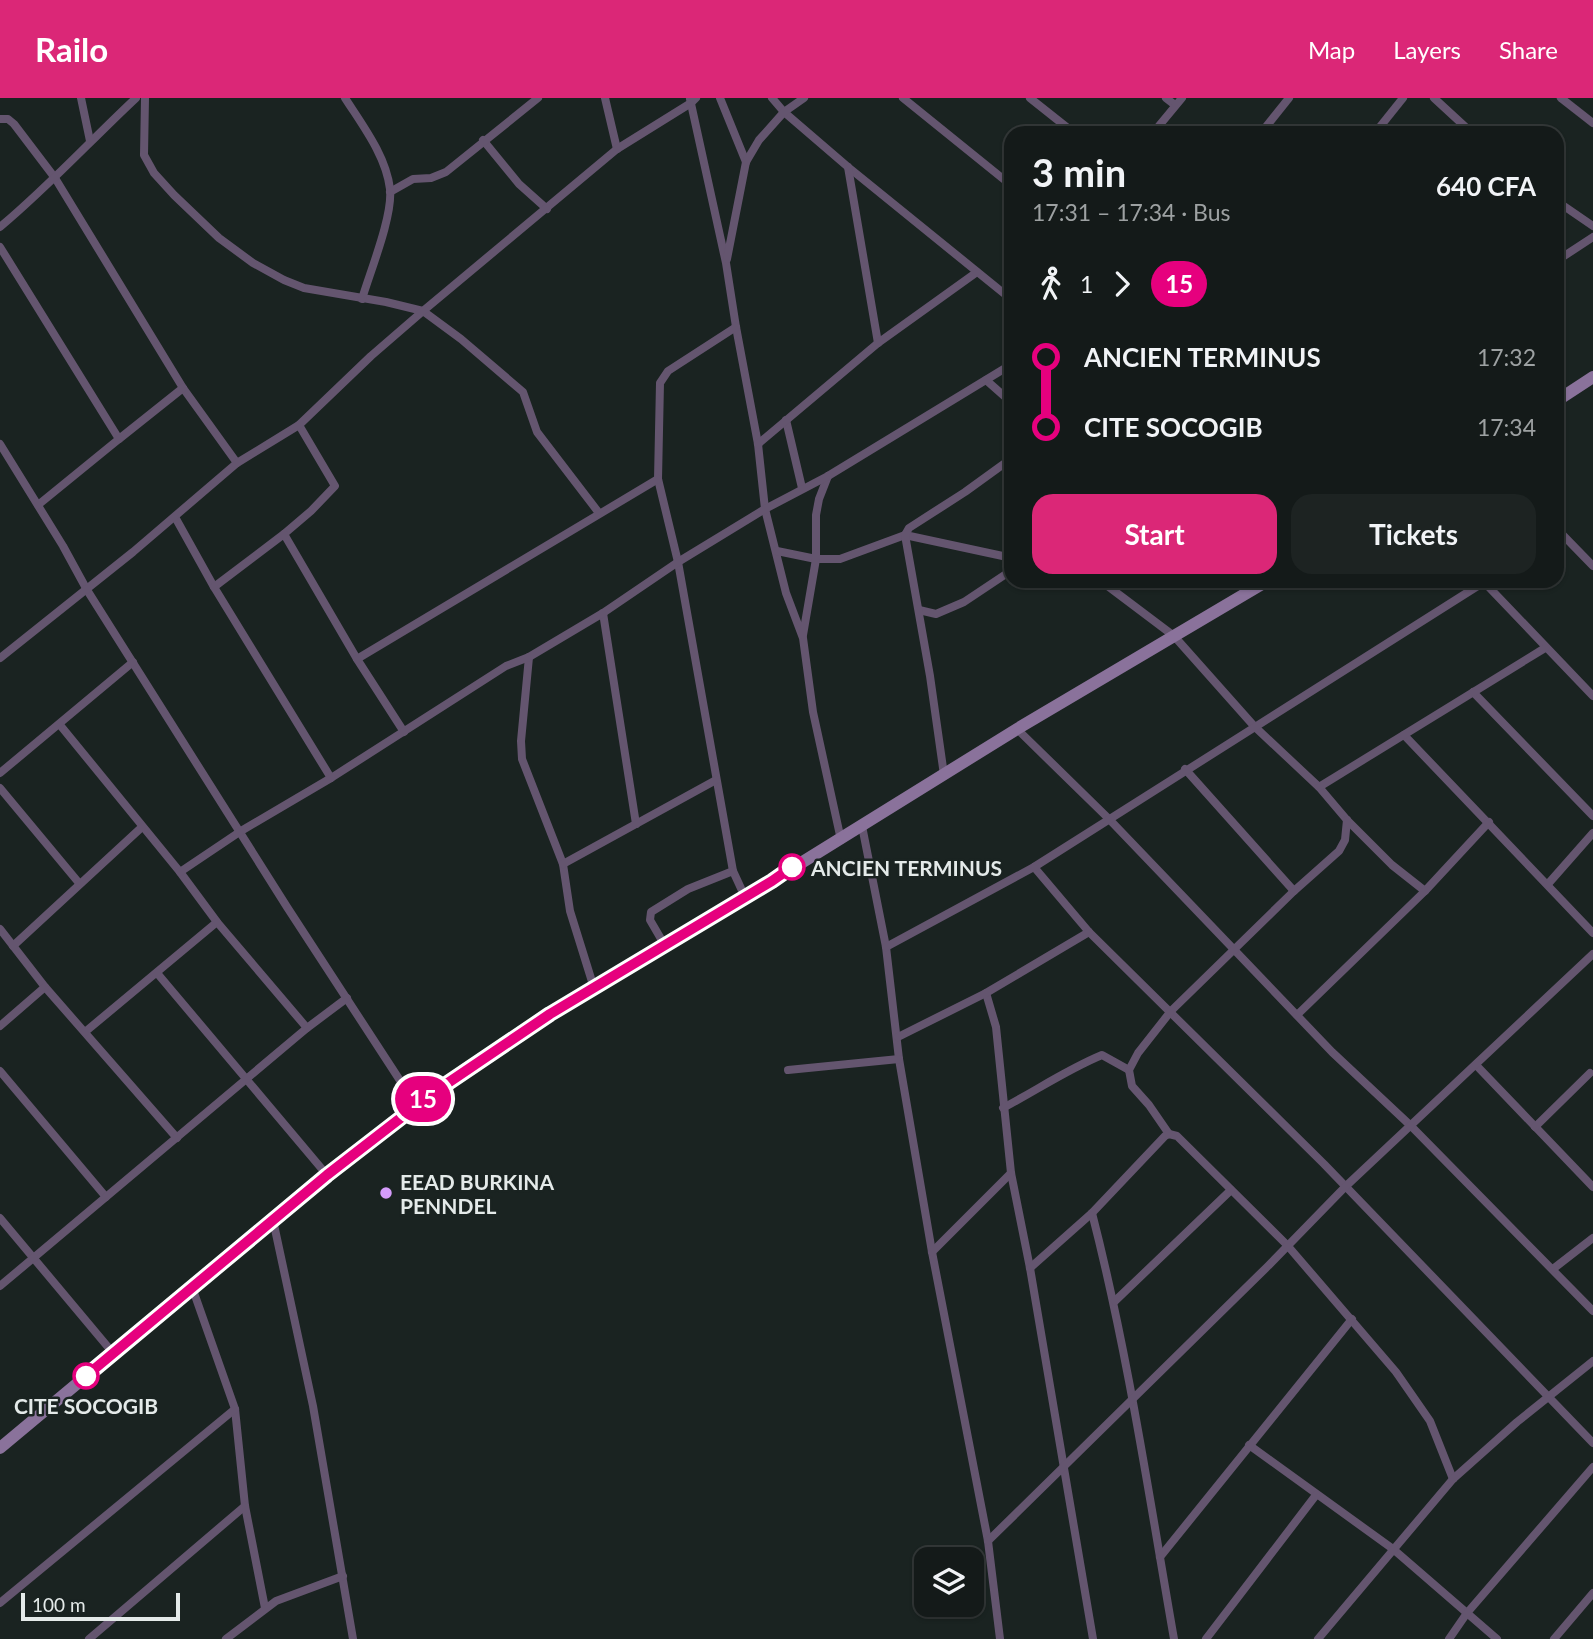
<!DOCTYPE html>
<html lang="en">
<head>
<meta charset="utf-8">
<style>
	body { margin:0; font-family:Lato,sans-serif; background:#1d2322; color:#f1f3f6; height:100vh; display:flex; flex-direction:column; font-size:26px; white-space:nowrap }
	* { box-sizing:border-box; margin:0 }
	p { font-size:23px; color:#9da1a2 }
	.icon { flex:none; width:38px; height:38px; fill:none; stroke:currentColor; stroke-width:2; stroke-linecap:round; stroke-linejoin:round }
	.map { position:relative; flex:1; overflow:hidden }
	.sheet { position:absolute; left:1004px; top:28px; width:560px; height:462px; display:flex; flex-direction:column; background:#141a19; border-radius:21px; box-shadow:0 2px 5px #0004,0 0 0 2px #333838 }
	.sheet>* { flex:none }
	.badge { padding:0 14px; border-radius:23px; font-size:24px; line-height:46px }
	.tools { position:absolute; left:914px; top:1449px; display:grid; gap:14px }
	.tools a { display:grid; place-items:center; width:70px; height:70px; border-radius:14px; background:#141a19; box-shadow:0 2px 5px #0004,0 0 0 2px #333838; font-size:35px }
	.scale { position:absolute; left:21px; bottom:18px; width:159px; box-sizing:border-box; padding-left:7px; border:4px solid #e4eae9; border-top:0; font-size:19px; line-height:24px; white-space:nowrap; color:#e4eae9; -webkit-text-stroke:5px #1a2321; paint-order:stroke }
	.map>.badge { position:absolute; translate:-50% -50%; box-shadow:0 0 0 4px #fff }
	.legs { display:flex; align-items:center; gap:10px; height:77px; padding:0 28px; font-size:23px }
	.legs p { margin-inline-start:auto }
	.headline { display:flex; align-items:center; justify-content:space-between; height:119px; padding:0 28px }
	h1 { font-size:38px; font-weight:700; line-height:52px }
	.cta { display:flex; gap:14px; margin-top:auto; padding:14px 28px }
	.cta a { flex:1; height:80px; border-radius:21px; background:#db2777; color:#fff; font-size:28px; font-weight:700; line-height:80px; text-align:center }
	.cta a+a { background:#1d2322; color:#f1f3f6 }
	ul { padding:0 28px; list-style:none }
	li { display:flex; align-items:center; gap:24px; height:70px; font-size:26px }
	li i { display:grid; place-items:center; width:10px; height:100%; margin:0 9px; background:currentColor }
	li i::after { content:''; width:18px; height:18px; margin:-9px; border:5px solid; border-radius:50%; background:#141a19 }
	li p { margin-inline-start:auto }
	li:first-child i { background:linear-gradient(#0000 50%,currentColor 0) }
	li:last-child i { background:linear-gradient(currentColor 50%,#0000 0) }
	header { display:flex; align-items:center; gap:42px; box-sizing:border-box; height:98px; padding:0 35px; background:#db2777; color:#fff }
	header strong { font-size:33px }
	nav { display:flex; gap:38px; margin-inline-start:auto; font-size:24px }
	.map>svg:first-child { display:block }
</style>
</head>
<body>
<header>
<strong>Railo</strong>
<nav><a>Map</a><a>Layers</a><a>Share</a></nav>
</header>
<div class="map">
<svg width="1593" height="1541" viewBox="0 0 1593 1541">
	<rect width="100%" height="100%" fill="#1a2321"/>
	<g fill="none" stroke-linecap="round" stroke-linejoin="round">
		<g stroke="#64556f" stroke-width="8">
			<polyline points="81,0 90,43"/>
			<polyline points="145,0 144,57 154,75 174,97 219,140 253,165 284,182 304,190 386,204 423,213 461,241 523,294 537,334 599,415"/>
			<path d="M 345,0 C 363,28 386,58 390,91 C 393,118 370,174 362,201"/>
			<polyline points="605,0 617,51"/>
			<polyline points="720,0 746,64"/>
			<polyline points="772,0 784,14 848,69 1012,202"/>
			<polyline points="903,0 1012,88"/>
			<polyline points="1030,0 1074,35"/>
			<polyline points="1166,0 1175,7"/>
			<polyline points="1434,0 1472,35"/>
			<polyline points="1561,0 1593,25"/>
			<polyline points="690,1 726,165 736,229 758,346 765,411 786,495 803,540 813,614 841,742"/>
			<polyline points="0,21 8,21 14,26 55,80 183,290 237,365"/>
			<polyline points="1153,35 1182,0"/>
			<polyline points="1261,35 1289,0"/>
			<polyline points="1375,35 1403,0"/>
			<polyline points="483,42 519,86 547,111"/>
			<polyline points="848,69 878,245"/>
			<polyline points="390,94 413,81 431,80 446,74 538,0"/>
			<polyline points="1558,104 1593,128"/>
			<path d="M 0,129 C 48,89 90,43 136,0"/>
			<polyline points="0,149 119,341 183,290"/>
			<polyline points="727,161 746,64 759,42 784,14 804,0"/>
			<polyline points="1558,162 1593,139"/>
			<polyline points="736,229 668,273 660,285 658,381 678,464 733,773 745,799"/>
			<polyline points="986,282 1012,305"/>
			<polyline points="786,322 802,390"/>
			<polyline points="0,346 63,448 87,492 287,809 416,1007"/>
			<polyline points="758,346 878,245 977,174"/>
			<polyline points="38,407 119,341"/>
			<polyline points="175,419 214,489 331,680"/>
			<polyline points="1558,432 1593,468"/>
			<polyline points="284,436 311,413 335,388 299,327"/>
			<polyline points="777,453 816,461 840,461 905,437 1012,460"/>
			<polyline points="1101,483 1174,538 1254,628 1319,689 1347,722 1392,767 1425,793"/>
			<polyline points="1483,483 1593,598"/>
			<polyline points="214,489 284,436 357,561 404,634"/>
			<polyline points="919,512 936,516 964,504 1012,472"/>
			<polyline points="603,515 636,726"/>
			<polyline points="803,537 816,461 816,417 819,401 828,378"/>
			<polyline points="529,559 521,643 522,661 563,766 570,813 594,890"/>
			<polyline points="0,560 133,454 237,365 299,327 371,258 423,213 617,51 691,5 696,0"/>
			<polyline points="357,561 658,381"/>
			<polyline points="1473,594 1593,718"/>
			<polyline points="60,627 180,774 217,824 307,930"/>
			<polyline points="1017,631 1108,720 1332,954 1411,1028 1593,1213"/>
			<polyline points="1404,637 1593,835"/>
			<polyline points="1185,671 1294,793"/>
			<polyline points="0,675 133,564"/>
			<polyline points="944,677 930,578 905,437 909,430 965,394 1012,360"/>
			<polyline points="1319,689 1545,550"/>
			<polyline points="0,690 79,785"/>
			<polyline points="862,728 886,849 899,961 932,1154 988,1443 1000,1541"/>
			<polyline points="563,766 716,682"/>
			<polyline points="1034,769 1089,834 1324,1066 1593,1345"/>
			<polyline points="180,774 241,733 331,680 506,568 529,559 603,515 678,464 765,411 828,378 1012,266"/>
			<polyline points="1548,786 1593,735"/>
			<polyline points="0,831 45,889 177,1040"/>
			<polyline points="664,846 650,822 651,814 688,791 733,773"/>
			<polyline points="13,848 142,729"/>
			<polyline points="886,849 1034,769 1484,484"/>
			<polyline points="157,875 327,1077"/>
			<polyline points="986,895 996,929 1011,1075 1030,1170 1093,1541"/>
			<polyline points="1297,917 1425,793 1489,724"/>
			<polyline points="0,928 45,889"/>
			<polyline points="85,934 217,824"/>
			<polyline points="898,939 986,895 1089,834"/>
			<polyline points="1476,967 1593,1089"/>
			<polyline points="788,972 899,961"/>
			<polyline points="0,973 106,1099"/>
			<path d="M 1003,1010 C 1037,992 1068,971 1102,957 L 1129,972"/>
			<polyline points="1535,1029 1590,975"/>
			<polyline points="1169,1036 1149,1007 1132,988 1129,972 1138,955 1171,913 1294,793 1339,753 1345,742 1347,722"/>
			<path d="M 1092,1115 C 1128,1255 1149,1398 1174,1541"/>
			<polyline points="0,1120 113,1255"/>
			<polyline points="273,1122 313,1308 353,1541"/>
			<polyline points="932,1154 1011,1075"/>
			<polyline points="1030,1170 1092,1115 1165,1038 1169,1036 1177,1038 1287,1147 1396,1274 1430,1323 1453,1381"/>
			<polyline points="1553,1171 1593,1140"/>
			<polyline points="0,1188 307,930 347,900"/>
			<polyline points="192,1189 235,1311 245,1408 265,1510"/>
			<polyline points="1115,1203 1231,1092"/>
			<polyline points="1249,1347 1393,1451 1497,1541"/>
			<polyline points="988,1443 1267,1169 1345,1089 1593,856"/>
			<polyline points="1160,1459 1352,1221"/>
			<polyline points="0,1505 235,1311"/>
			<polyline points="89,1541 245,1408"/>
			<polyline points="226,1541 276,1503 343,1478"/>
			<polyline points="1206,1541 1316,1397"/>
			<polyline points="1318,1541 1453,1381 1517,1324 1593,1263"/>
			<polyline points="1449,1541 1467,1515 1593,1369"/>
			<polyline points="1554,1541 1593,1495"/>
		</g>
		<g stroke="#8a729b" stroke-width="12">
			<polyline points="1558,302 1593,279"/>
			<polyline points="0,1350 327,1077 416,1007 467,970 550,916 772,783 1017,631 1267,483"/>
		</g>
	</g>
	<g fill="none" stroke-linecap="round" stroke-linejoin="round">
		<defs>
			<polyline id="line-1" points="86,1278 327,1077 433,995 550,916 772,783 792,769"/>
		</defs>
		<use href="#line-1" stroke="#fff" stroke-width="16"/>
		<use href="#line-1" stroke="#e6007e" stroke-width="10"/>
	</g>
	<g fill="#fff" stroke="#e6007e" stroke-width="3.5">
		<circle cx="792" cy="769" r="12"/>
		<circle cx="86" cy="1278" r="12"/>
	</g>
	<circle fill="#d59cfb" stroke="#1a2321" stroke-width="2.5" cx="386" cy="1095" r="7"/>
	<g text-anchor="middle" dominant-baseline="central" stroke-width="5" stroke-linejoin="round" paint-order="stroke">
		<g font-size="21" font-weight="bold" fill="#e4eae9" stroke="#1a2321" text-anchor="start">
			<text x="811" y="769">ANCIEN TERMINUS</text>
			<text x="86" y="1307" text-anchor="middle">CITE SOCOGIB</text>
		</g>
		<g font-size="21" font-weight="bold" fill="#e4eae9" stroke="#1a2321" text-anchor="start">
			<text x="400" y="1083">EEAD BURKINA<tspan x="400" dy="24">PENNDEL</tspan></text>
		</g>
	</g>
</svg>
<div class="tools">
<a><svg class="icon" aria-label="layers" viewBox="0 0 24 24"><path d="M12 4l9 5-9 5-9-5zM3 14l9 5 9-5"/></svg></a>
</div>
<div class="scale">100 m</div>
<b class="badge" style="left:423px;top:1001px;background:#e6007e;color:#fff">15</b>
<section class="sheet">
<div class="headline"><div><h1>3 min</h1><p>17:31 – 17:34 · Bus</p></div><b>640 CFA</b></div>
<div class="legs"><svg class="icon" aria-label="walk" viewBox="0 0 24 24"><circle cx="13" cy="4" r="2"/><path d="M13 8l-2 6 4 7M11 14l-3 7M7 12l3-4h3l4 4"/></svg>1<svg class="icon" aria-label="forward" viewBox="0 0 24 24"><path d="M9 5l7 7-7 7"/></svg><b class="badge" style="background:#e6007e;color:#fff">15</b></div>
<ul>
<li><i style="color:#e6007e"></i><b>ANCIEN TERMINUS</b><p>17:32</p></li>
<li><i style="color:#e6007e"></i><b>CITE SOCOGIB</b><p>17:34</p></li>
</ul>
<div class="cta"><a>Start</a><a>Tickets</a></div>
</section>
</div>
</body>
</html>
